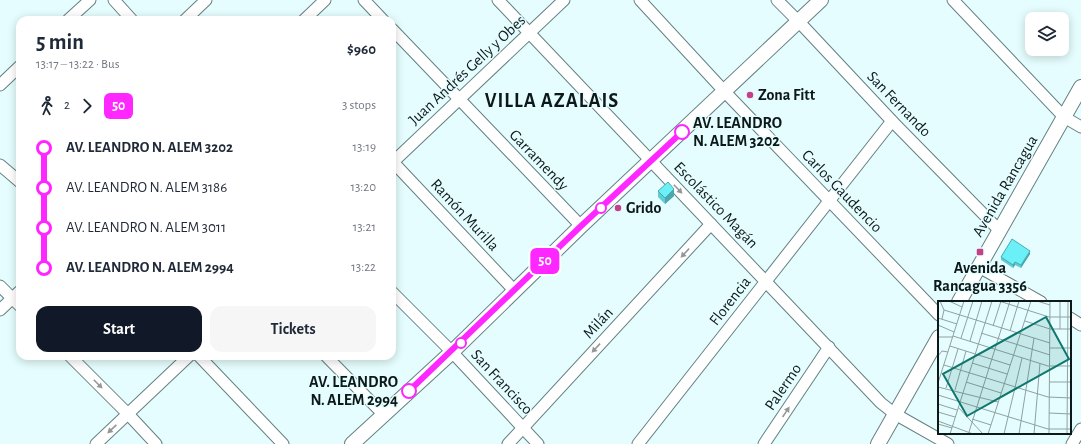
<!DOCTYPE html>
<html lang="en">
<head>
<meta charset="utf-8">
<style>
	body { margin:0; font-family:"Alegreya Sans",sans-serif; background:#f6f6f7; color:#1f2937; height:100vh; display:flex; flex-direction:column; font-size:15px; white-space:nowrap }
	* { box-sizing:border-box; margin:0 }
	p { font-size:13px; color:#747a83 }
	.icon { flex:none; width:22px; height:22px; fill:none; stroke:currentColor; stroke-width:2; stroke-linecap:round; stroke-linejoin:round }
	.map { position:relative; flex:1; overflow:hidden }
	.sheet { position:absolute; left:16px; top:16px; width:380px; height:344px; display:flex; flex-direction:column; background:#fff; border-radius:12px; box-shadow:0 2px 10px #0003 }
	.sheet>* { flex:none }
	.badge { padding:0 8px; border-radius:6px; font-size:14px; line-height:26px }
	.controls { position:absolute; left:1025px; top:12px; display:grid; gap:8px }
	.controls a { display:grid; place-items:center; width:44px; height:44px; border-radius:8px; background:#fff; box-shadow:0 2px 10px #0003; font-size:20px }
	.map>.badge { position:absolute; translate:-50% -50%; box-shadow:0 0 0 2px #fff }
	.legs { display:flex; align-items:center; gap:6px; height:44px; padding:0 20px; font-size:13px }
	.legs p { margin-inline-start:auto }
	.headline { display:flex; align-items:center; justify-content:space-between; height:68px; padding:0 20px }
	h1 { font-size:22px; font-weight:700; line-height:30px }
	.primary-button { display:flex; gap:8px; margin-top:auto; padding:8px 20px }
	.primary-button a { flex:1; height:46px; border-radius:12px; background:#111827; color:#fff; font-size:16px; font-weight:700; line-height:46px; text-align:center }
	.primary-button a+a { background:#f6f6f7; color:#1f2937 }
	ul { padding:0 20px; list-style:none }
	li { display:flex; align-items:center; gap:14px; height:40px; font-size:15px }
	li i { display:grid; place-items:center; width:6px; height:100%; margin:0 5px; background:currentColor }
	li i::after { content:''; width:10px; height:10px; margin:-5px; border:3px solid; border-radius:50%; background:#fff }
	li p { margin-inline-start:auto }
	li:first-child i { background:linear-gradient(#0000 50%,currentColor 0) }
	li:last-child i { background:linear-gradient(currentColor 50%,#0000 0) }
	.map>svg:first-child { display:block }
</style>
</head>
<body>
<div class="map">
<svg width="1081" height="444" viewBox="0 0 1081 444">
	<rect width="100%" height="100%" fill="#e5fdfe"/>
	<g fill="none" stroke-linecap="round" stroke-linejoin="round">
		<defs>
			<g id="minor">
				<polyline points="114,0 132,20"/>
				<polyline points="364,0 383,20"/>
				<polyline points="498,0 881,403 895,414 948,444"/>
				<polyline points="640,0 725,92 939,315"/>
				<polyline points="777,0 802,25 892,121 999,230"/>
				<polyline points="953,0 1064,117 1081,127"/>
				<polyline points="68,20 90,0"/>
				<polyline points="185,20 206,0"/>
				<polyline points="304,20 325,0"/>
				<polyline points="392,29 581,226"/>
				<polyline points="0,85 20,66"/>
				<polyline points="392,161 511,287 515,290"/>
				<polyline points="392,163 564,0"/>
				<polyline points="0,165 20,182"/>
				<polyline points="979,267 1041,302"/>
				<polyline points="0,286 20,306"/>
				<polyline points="392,292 452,352 538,444"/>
				<polyline points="0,310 20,291"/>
				<polyline points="1070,318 1081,325"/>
				<polyline points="70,356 128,414 156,444"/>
				<polyline points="199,356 283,444"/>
				<polyline points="326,356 384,415"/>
				<polyline points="96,444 189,356"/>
				<polyline points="508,444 711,224"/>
				<polyline points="638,444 892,121"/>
				<polyline points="764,444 829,347"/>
				<polyline points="1072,444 1081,429"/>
			</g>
			<g id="major">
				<polyline points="959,302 1081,87"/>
				<polyline points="352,444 452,352 581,226 821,0"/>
				<polyline points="878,444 939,337"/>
			</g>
		</defs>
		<use href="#minor" stroke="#658082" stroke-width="13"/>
		<use href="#major" stroke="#658082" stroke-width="16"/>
		<use href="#minor" stroke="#fff" stroke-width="11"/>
		<use href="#major" stroke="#fff" stroke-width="14"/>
	</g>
	<g fill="#5dced5">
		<polygon points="658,191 674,196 665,204 658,197"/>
		<polygon points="1030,254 1021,268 1015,265 1013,268 1001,260 1001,257"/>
	</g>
	<g fill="#4ca8ae">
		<polygon points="674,189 674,196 665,204 665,198"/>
		<polygon points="1030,251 1030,254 1021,268 1021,265"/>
		<polygon points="1015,262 1015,265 1013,268 1013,265"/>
	</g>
	<g fill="#6cf0f8" stroke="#4ca8ae">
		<polygon points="668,182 674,189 665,198 658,191"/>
		<polygon points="1012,239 1030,251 1021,265 1015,262 1013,265 1001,257"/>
	</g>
	<defs><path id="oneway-solid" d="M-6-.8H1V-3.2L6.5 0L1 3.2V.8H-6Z"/></defs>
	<g fill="#929798">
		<use href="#oneway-solid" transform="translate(678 189) rotate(46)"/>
		<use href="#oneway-solid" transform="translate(685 253) rotate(133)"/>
		<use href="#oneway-solid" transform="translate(596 348) rotate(133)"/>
		<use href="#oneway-solid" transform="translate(98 384) rotate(45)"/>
		<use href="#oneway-solid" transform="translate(786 412) rotate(-56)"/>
		<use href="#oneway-solid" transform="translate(112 429) rotate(137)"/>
	</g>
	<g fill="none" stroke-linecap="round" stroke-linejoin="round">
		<defs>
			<polyline id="line-1" points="409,391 581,226 682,132"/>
		</defs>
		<use href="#line-1" stroke="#fff" stroke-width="9"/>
		<use href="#line-1" stroke="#fe27ff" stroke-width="6"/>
	</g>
	<g fill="#c44187" stroke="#e5fdfe" stroke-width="1.5">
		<circle cx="750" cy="95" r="4"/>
		<circle cx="618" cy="208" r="4"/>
		<rect x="976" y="248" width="8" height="8" rx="2"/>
	</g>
	<g fill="#fff" stroke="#fe27ff" stroke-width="2">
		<circle cx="682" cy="132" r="7"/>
		<circle cx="601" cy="208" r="5"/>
		<circle cx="461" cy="343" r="5"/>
		<circle cx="409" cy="391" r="7"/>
	</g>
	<g text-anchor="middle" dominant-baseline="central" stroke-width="3" stroke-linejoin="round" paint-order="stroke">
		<g font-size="16" fill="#0d1819" stroke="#e5fdfe">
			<text transform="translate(467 70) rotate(-43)">Juan Andrés Gelly y Obes</text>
			<text transform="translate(899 104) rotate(46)">San Fernando</text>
			<text transform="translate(539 160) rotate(46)">Garramendy</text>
			<text transform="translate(1005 186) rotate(-60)">Avenida Rancagua</text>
			<text transform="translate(842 191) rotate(46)">Carlos Gaudencio</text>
			<text transform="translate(716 205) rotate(46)">Escolástico Magán</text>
			<text transform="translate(465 215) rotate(47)">Ramón Murilla</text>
			<text transform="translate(730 301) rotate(-52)">Florencia</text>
			<text transform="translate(598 323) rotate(-47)">Milán</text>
			<text transform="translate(502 382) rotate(47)">San Francisco</text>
			<text transform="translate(783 387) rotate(-56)">Palermo</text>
		</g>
		<g font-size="16" font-weight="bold" fill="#0d1819" stroke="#e5fdfe" text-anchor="start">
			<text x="758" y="95">Zona Fitt</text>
			<text x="626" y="208">Grido</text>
			<text x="980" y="268" text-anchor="middle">Avenida<tspan x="980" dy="18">Rancagua 3356</tspan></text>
		</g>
		<g font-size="16" font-weight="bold" fill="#0d1819" stroke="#e5fdfe" text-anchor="start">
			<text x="693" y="123">AV. LEANDRO<tspan x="693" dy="18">N. ALEM 3202</tspan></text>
			<text x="398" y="382" text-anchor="end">AV. LEANDRO<tspan x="398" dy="18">N. ALEM 2994</tspan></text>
		</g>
		<g font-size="20" font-weight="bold" letter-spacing="1" fill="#0d1819" stroke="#e5fdfe">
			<text x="552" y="101">VILLA AZALAIS</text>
		</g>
	</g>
	<g transform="translate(938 301)">
		<rect width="133" height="133" fill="#e5fdfe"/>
		<path fill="none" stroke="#8fa1a2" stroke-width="1" d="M 2,0 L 6,9 L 4,18M 11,0 L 24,6M 61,0 L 111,16 L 133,16M 99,0 L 112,4M 6,9 L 112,42M 0,17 L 19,23M 87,20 L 112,28 L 133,28M 0,24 L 16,31M 55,25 L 63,0M 122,28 L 122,0M 72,30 L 81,0M 43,32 L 112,54M 15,35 L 110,65 L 133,65M 0,36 L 15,36M 23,37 L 35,0M 32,40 L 44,0M 12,45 L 72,64M 112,47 L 133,47M 0,55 L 4,50 L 10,51M 34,62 L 69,73M 6,64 L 110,96 L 133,97M 28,81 L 63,92M 112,81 L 133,81M 0,82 L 26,0M 0,86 L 60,101M 8,87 L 20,48M 17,89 L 28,50M 0,94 L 110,128 L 133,128M 0,103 L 19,109M 20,106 L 45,133M 0,111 L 17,116M 111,112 L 133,113M 34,118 L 53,124M 0,120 L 35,133M 0,123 L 14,127M 31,131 L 72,0M 12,133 L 54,0M 50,133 L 93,0M 66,133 L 84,57M 81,133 L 96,37M 96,133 L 102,62M 111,133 L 112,0M 129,133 L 130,0"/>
		<path fill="#0f766e" fill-opacity="0.15" stroke="#0f766e" stroke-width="2" d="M 108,16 L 131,58 L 29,115 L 5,73 Z"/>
		<rect width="133" height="133" fill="none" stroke="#0d1819" stroke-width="2"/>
	</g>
</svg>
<div class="controls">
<a><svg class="icon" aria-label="layers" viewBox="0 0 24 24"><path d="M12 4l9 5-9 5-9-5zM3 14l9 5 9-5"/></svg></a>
</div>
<b class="badge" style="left:545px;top:261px;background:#fe27ff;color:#fff">50</b>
<section class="sheet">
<div class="headline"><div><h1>5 min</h1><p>13:17 – 13:22 · Bus</p></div><b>$960</b></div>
<div class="legs"><svg class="icon" aria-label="walk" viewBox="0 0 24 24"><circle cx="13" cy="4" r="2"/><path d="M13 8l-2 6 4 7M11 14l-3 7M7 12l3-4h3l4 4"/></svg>2<svg class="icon" aria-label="forward" viewBox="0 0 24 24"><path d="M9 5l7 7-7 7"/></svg><b class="badge" style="background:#fe27ff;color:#fff">50</b><p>3 stops</p></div>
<ul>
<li><i style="color:#fe27ff"></i><b>AV. LEANDRO N. ALEM 3202</b><p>13:19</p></li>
<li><i style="color:#fe27ff"></i><span>AV. LEANDRO N. ALEM 3186</span><p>13:20</p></li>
<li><i style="color:#fe27ff"></i><span>AV. LEANDRO N. ALEM 3011</span><p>13:21</p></li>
<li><i style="color:#fe27ff"></i><b>AV. LEANDRO N. ALEM 2994</b><p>13:22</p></li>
</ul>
<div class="primary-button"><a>Start</a><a>Tickets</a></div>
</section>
</div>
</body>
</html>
